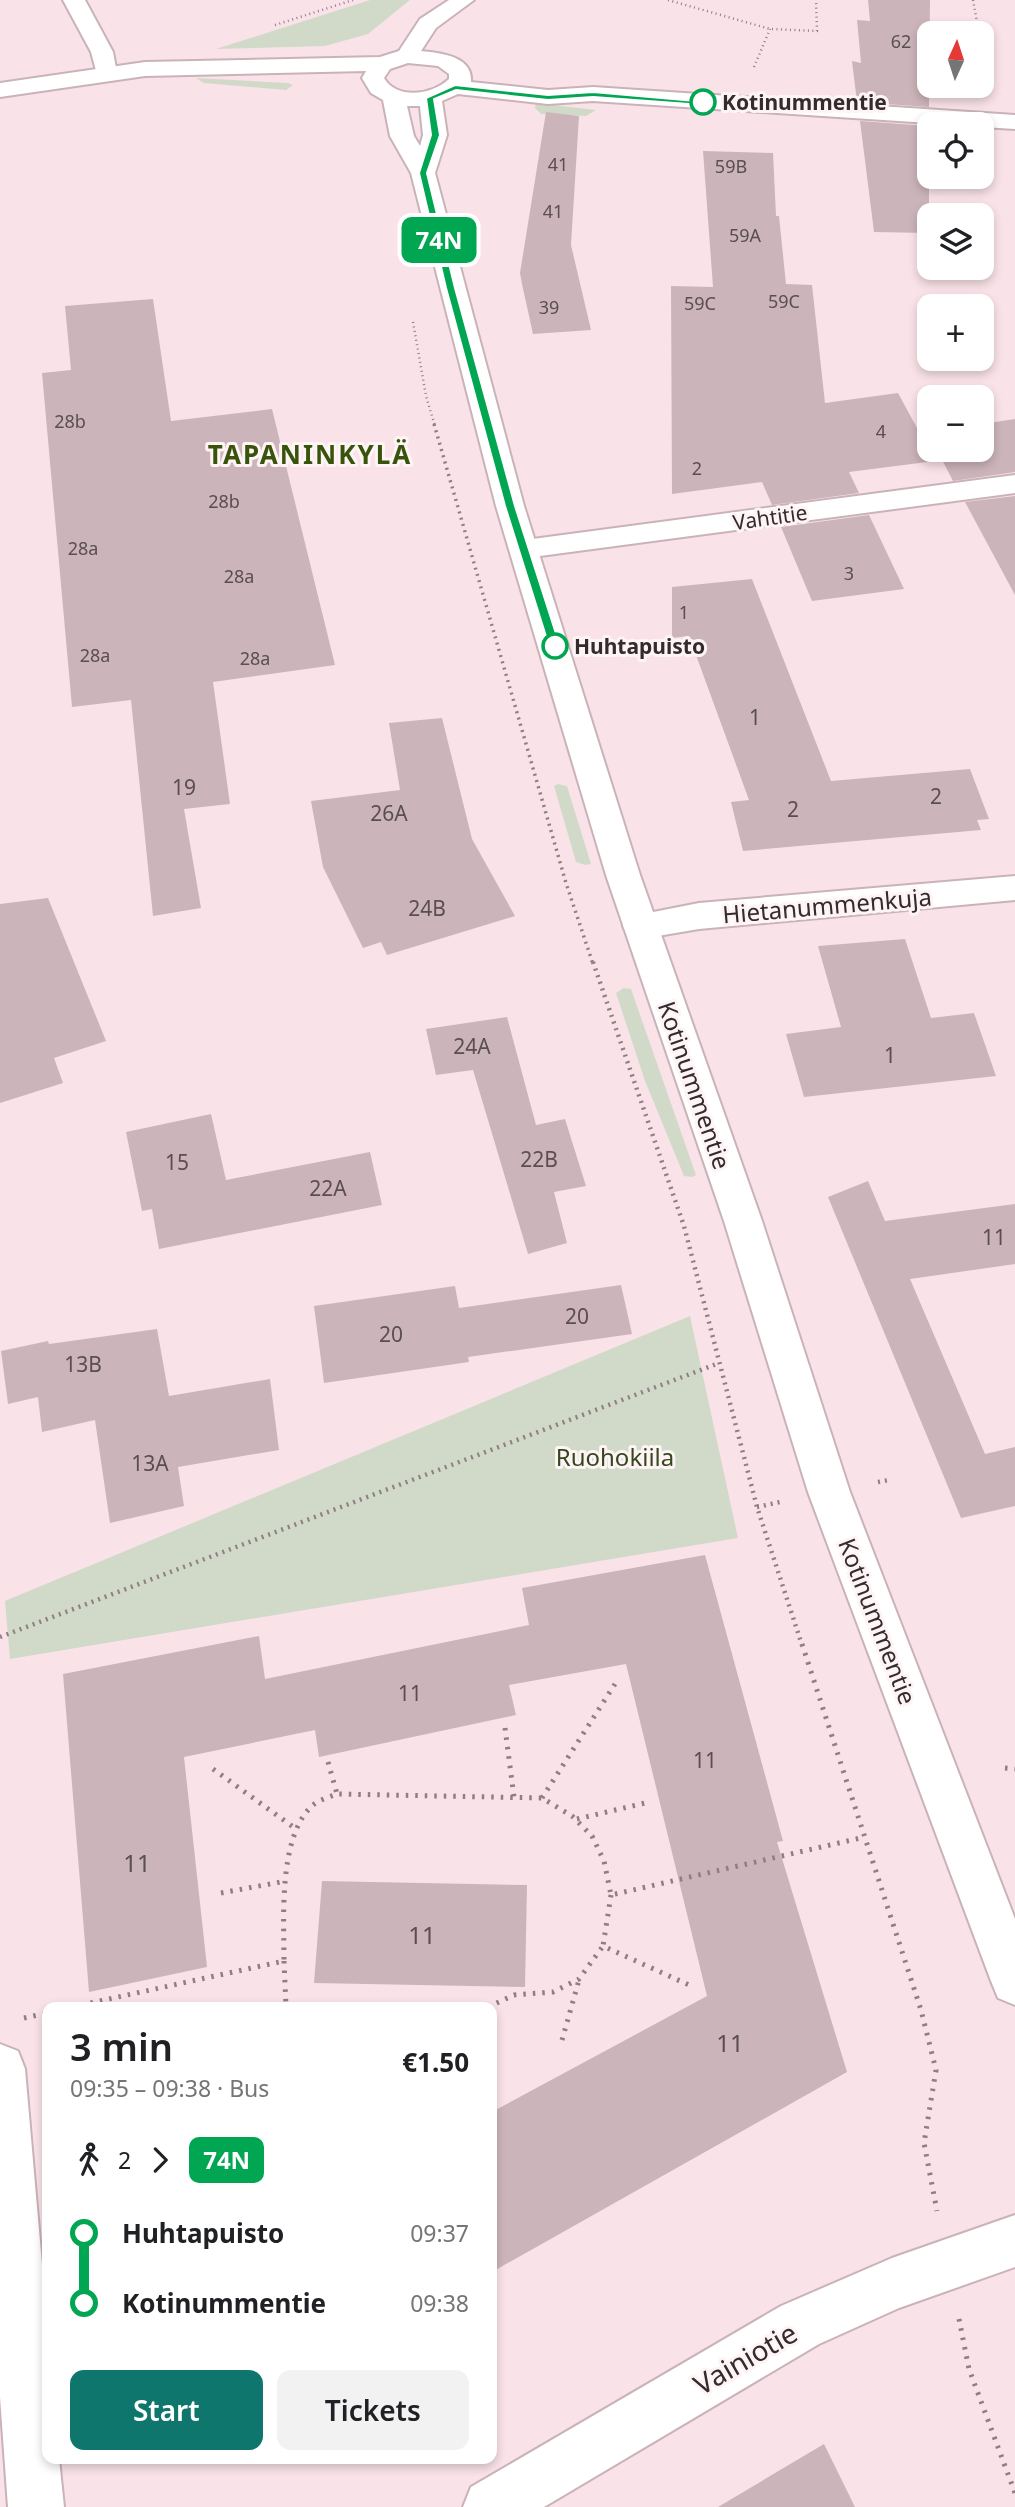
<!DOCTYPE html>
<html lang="en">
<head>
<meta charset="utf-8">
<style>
	body { margin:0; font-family:"Noto Sans",sans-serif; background:#f2f2f2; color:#202124; height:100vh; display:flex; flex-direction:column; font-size:26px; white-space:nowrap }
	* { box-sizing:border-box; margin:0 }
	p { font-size:23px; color:#757577 }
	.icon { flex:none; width:38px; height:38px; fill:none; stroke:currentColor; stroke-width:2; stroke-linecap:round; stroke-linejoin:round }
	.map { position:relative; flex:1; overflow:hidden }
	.panel { position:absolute; left:42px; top:2002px; width:455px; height:462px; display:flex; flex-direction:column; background:#fff; border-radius:14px; box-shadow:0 4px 10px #0003 }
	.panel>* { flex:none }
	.badge { padding:0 14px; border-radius:10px; font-size:24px; line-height:46px }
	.needle { width:46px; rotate:3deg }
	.tools { position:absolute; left:917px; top:21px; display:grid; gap:14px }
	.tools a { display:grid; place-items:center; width:77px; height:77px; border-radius:14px; background:#fff; box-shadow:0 4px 10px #0003; font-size:35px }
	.map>.badge { position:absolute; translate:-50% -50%; box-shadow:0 0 0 4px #fff }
	.legs { display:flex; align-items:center; gap:10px; height:77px; padding:0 28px; font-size:23px }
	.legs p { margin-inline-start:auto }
	.overview { display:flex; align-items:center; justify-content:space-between; height:119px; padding:0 28px }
	h1 { font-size:38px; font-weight:600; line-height:52px }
	.action { display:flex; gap:14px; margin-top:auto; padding:14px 28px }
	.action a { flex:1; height:80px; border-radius:14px; background:#0f766e; color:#fff; font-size:28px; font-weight:600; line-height:80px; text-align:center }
	.action a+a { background:#f2f2f2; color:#202124 }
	ul { padding:0 28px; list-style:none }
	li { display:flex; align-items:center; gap:24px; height:70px; font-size:26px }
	li i { display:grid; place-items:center; width:10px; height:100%; margin:0 9px; background:currentColor }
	li i::after { content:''; width:18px; height:18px; margin:-9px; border:5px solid; border-radius:50%; background:#fff }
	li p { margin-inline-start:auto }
	li:first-child i { background:linear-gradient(#0000 50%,currentColor 0) }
	li:last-child i { background:linear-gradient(currentColor 50%,#0000 0) }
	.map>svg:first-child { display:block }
</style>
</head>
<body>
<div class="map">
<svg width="1015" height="2507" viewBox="0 0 1015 2507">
	<rect width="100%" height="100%" fill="#fae3e8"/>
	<g fill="#d1dac9">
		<polygon points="370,0 410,0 368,34 325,46 216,49"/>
		<polygon points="196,78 288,83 293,85 286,90 204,83"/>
		<polygon points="536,103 596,110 586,116 541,114 535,108"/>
		<polygon points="558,784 567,786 591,864 585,865 576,862 554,786"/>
		<polygon points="624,988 631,989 696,1175 692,1177 684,1176 645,1081 616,993"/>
		<polygon points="690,1316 738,1538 10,1659 5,1601"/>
	</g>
	<g fill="#ccb5ba">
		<polygon points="868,0 930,0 929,107 857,102 852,61 861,63 857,20 870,21"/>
		<polygon points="546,112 579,116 571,245 591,330 533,334 522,284 520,273"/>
		<polygon points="860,121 929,126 929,233 874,232"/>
		<polygon points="703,151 773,153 776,216 779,216 786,284 812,285 825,403 898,393 935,461 849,472 859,493 772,505 762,482 672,494 671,286 713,287"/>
		<polygon points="153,299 171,421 272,409 335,665 213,682 230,804 184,809 201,908 153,916 131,700 72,707 42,373 71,370 65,306"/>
		<polygon points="1015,419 1015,472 953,481 937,450 982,450 982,424"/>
		<polygon points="1015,496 1015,595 965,502"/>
		<polygon points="869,515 904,589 812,601 781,527"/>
		<polygon points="752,579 831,781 970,769 989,819 977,820 981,830 743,851 731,802 749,800 689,636 672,638 672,587"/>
		<polygon points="442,718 472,839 515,916 387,955 381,942 363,948 323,867 311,801 400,790 389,723"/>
		<polygon points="48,898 106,1041 54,1058 63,1083 0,1103 0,904"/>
		<polygon points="905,939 931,1018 974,1013 996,1076 804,1097 786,1034 841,1027 818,946"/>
		<polygon points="507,1017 536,1125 565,1119 586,1186 554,1192 567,1243 528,1254 473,1070 436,1075 426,1029"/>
		<polygon points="211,1114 226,1180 370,1152 382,1205 159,1249 152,1209 142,1211 126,1132"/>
		<polygon points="868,1181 885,1221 1015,1204 1015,1264 910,1279 985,1454 1015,1447 1015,1506 961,1518 828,1197"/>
		<polygon points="621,1285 632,1334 468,1357 469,1362 324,1383 314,1306 455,1286 459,1308"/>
		<polygon points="157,1329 169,1396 270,1379 279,1450 178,1467 184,1506 110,1523 95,1420 42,1432 38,1397 8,1404 1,1351 48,1341 49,1344"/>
		<polygon points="705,1555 783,1841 777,1842 847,2072 492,2272 492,2112 707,1996 626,1664 509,1685 516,1715 319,1757 315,1730 184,1757 207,1967 89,1992 63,1674 259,1636 265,1679 529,1625 522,1588"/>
		<polygon points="322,1881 527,1885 525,1987 314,1983"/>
		<polygon points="824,2444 855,2507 718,2507"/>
	</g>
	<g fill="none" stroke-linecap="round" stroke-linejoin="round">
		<defs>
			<g id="street">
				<polygon points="63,0 85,0 113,52 117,73 114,78 98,78 91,52"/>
				<polygon points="1015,475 1015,493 525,558 515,555 511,549 515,543 525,540"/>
				<polygon points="1015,876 1015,900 699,929 640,939 628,935 623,926 628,917 699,903"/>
				<polygon points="0,2044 18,2051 25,2069 47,2322 47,2459 59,2459 64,2507 8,2507 0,2397"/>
				<polygon points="1015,2215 1015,2267 899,2308 819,2344 544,2507 463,2507 471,2487 781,2306 892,2258"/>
			</g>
			<path id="secondary" d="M 449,0 L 474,0 L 436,28 L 421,51 C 441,53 473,56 471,82 L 548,90 L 593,87 L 1015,115 L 1015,129 L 982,127 L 982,124 L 944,124 L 593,101 L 548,104 L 458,94 L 442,101 L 447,135 L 435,173 L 524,506 L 640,875 L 762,1221 L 850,1492 L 1015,1919 L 1015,2005 L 998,1998 L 991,1981 L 808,1492 L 724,1221 L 606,875 L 496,506 L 411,173 L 390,136 L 383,100 L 371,93 L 362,78 L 366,71 L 145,76 L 0,97 L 0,83 L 145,62 L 380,57 L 399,51 L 420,19 ZM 408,63 L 438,66 L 449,74 L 449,79 C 432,95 397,100 384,78 L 390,69 ZM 407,106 L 420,106 L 423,135 L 420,146 L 414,136 Z"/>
		</defs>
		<use href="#street" stroke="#cab3b8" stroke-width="4"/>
		<use href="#secondary" stroke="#cab3b8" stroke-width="4"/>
		<g stroke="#8e7f82" stroke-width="2.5" stroke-dasharray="1 3.5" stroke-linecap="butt">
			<polyline points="668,0 770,29 817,31 816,0"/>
			<polyline points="973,0 979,33"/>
			<polyline points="275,25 353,0"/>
			<polyline points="982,52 987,83"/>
			<polyline points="754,67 770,29"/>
			<polyline points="413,322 426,396 435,426"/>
		</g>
		<polyline stroke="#8e7f82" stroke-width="3.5" stroke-dasharray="2 4.5" stroke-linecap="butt" points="434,424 566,883 593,964"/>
		<g stroke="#8e7f82" stroke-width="4.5" stroke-dasharray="2 5" stroke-linecap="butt">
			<polyline points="593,962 684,1226 757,1507 802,1645"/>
			<polyline points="878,1482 889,1480"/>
			<polyline points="757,1507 780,1502"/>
			<polyline points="0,1637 719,1363"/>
		</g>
		<g stroke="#8e7f82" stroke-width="5" stroke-dasharray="2.5 7" stroke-linecap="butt">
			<polyline points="802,1644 921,2010 936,2070 924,2143 937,2211"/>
			<polyline points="505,1728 514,1797"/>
			<polyline points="328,1762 337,1794"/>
			<polyline points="1005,1768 1015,1769"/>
			<polyline points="213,1769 296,1829"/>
			<polyline points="542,1798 615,1684"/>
			<polyline points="577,1819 645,1803"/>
			<polyline points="221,1893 286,1881"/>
			<polyline points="611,1895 603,1946 689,1985"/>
			<polyline points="284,1961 286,2007"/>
			<path d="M 72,2007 L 284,1961 C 284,1918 278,1836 313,1805 C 319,1800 329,1797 337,1794 L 542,1798 L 572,1816 L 592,1836 L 604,1861 L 611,1895 L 865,1837"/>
			<polyline points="488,2007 514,1995 553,1992 579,1979 603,1946"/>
			<polyline points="24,2018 47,2013"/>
			<polyline points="562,2040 579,1980"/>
			<polyline points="959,2319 969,2369 1015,2493"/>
		</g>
		<use href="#street" fill="#fff" fill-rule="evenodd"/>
		<use href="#secondary" fill="#fff" fill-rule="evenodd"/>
	</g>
	<polygon fill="#00a651" stroke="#fff" stroke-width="2" points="455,85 548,95 593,92 707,102 703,105 593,97 548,100 456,90 434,99 440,135 427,173 455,288 515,506 560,646 555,649 549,646 505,506 446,288 419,173 431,135 426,98"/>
	<g fill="#fff" stroke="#00a651" stroke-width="3.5">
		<circle cx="703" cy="102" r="12"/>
		<circle cx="555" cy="646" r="12"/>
	</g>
	<g text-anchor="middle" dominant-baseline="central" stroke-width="6" stroke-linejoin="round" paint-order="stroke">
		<g font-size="18" fill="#5a4e50">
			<text x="901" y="41">62</text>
			<text x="558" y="164">41</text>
			<text x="731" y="166">59B</text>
			<text x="553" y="211">41</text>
			<text x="745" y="235">59A</text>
			<text x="784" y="301">59C</text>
			<text x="700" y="303">59C</text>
			<text x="549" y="307">39</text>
			<text x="70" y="421">28b</text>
			<text x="881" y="431">4</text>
			<text x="697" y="468">2</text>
			<text x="224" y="501">28b</text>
			<text x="83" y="548">28a</text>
			<text x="849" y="573">3</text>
			<text x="239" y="576">28a</text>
			<text x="684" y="612">1</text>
			<text x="95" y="655">28a</text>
			<text x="255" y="658">28a</text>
		</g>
		<g font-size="21" font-weight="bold" fill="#342b2d" stroke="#fef4f6" text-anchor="start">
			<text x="722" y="102">Kotinummentie</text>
			<text x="574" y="646">Huhtapuisto</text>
		</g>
		<g font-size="21" fill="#342b2d" stroke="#fef4f6">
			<text transform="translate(770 517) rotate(-8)">Vahtitie</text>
		</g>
		<g font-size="21" fill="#5a4e50">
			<text x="755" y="717">1</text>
			<text x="184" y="787">19</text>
			<text x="936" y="796">2</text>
			<text x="793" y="809">2</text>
			<text x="389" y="813">26A</text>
			<text x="427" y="908">24B</text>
			<text x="472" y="1046">24A</text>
			<text x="890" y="1055">1</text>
			<text x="539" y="1159">22B</text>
			<text x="177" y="1162">15</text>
			<text x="328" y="1188">22A</text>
			<text x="994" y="1237">11</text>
			<text x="577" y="1316">20</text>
			<text x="391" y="1334">20</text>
			<text x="83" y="1364">13B</text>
			<text x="150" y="1463">13A</text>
			<text x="410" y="1693">11</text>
			<text x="705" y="1760">11</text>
		</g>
		<g font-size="24" fill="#342b2d" stroke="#fef4f6">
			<text transform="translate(827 905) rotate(-5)">Hietanummenkuja</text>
			<text transform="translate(695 1085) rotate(71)">Kotinummentie</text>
			<text transform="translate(878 1621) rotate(69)">Kotinummentie</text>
		</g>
		<g font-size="24" fill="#35481d" stroke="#fef4f6">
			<text x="615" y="1456">Ruohokiila</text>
		</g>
		<g font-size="24" fill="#5a4e50">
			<text x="137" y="1862">11</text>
			<text x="422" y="1934">11</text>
			<text x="730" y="2042">11</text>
		</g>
		<g font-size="26" font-weight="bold" letter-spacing="2" fill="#38540c" stroke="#fef4f6">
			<text x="310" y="454">TAPANINKYLÄ</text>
		</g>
		<g font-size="28" fill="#342b2d" stroke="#fef4f6">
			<text transform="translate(745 2358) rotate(-30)">Vainiotie</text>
		</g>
	</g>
</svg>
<div class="tools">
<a><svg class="needle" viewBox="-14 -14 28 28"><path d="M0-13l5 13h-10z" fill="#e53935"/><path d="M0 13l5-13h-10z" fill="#757577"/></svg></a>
<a><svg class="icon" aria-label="locate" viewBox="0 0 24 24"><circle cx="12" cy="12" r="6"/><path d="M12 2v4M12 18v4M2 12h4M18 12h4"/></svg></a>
<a><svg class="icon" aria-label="layers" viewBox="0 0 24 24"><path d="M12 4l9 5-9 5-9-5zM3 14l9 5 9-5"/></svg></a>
<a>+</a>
<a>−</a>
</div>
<b class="badge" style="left:439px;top:240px;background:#00a651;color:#fff">74N</b>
<section class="panel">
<div class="overview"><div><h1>3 min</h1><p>09:35 – 09:38 · Bus</p></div><b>€1.50</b></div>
<div class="legs"><svg class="icon" aria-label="walk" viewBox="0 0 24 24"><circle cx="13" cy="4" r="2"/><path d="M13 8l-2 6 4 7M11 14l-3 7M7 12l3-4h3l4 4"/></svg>2<svg class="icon" aria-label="forward" viewBox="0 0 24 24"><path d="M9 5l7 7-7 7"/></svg><b class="badge" style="background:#00a651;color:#fff">74N</b></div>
<ul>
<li><i style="color:#00a651"></i><b>Huhtapuisto</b><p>09:37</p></li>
<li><i style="color:#00a651"></i><b>Kotinummentie</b><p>09:38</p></li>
</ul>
<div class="action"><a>Start</a><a>Tickets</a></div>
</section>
</div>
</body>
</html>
